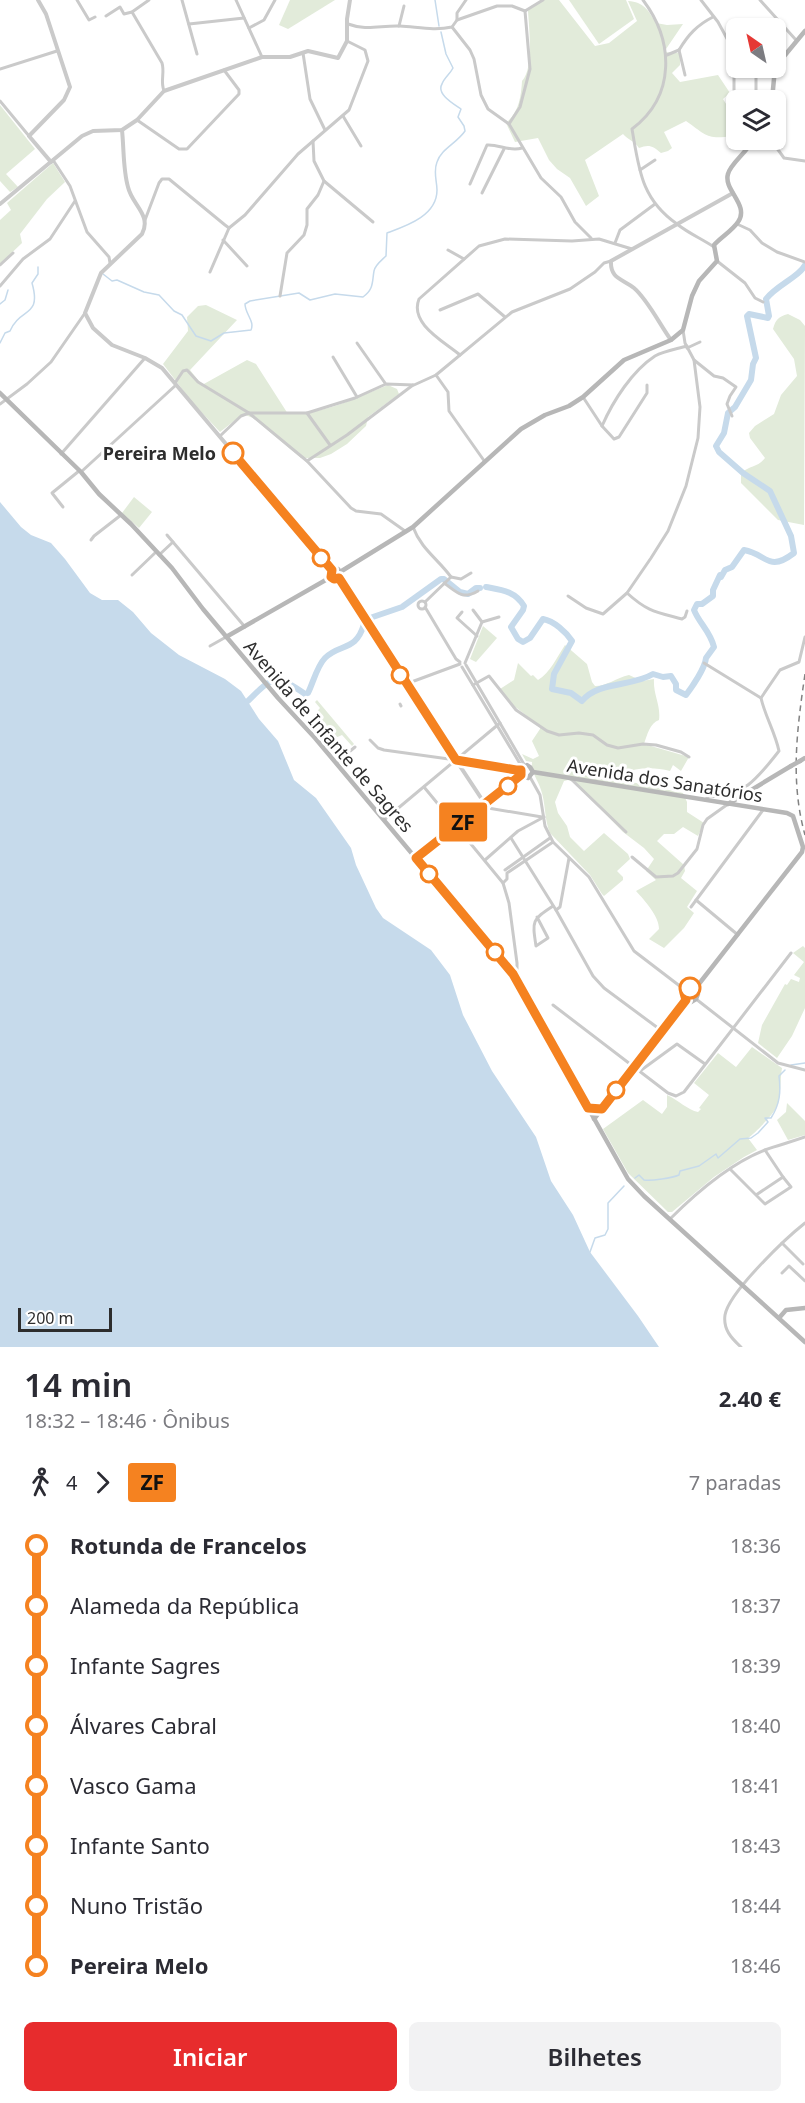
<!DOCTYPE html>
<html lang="pt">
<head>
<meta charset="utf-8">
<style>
	body { margin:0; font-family:"Noto Sans",sans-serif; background:#f2f2f3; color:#2b2b33; height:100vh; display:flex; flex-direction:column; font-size:22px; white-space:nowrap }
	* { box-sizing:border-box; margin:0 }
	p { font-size:20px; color:#7c7c81 }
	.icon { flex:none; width:33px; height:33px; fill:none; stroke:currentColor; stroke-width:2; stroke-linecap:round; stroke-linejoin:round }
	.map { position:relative; height:1347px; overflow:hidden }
	.panel { display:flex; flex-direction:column; background:#fff; flex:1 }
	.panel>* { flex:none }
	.badge { padding:0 12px; border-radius:4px; font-size:21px; line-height:39px }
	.needle { width:39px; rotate:326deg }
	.tools { position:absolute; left:726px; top:18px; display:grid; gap:12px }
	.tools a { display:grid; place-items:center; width:60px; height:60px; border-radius:9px; background:#fff; box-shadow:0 2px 4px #0004; font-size:30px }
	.scale { position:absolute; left:18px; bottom:15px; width:94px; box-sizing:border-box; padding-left:6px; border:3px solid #2d2d2d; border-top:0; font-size:16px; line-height:21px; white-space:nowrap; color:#2d2d2d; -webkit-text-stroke:4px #fff; paint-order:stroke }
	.map>.badge { position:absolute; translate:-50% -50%; box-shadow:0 0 0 3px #fff }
	.legs { display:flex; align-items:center; gap:9px; height:66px; padding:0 24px; font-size:20px }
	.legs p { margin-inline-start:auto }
	.summary { display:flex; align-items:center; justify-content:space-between; height:102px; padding:0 24px }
	h1 { font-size:33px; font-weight:600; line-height:45px }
	.action { display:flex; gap:12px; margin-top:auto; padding:12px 24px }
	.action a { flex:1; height:69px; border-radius:9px; background:#e72c2d; color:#fff; font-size:24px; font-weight:600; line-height:69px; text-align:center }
	.action a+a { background:#f2f2f3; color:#2b2b33 }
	ul { padding:0 24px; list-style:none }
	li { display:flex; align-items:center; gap:21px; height:60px; font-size:22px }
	li i { display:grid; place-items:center; width:9px; height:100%; margin:0 8px; background:currentColor }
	li i::after { content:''; width:15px; height:15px; margin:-8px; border:4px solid; border-radius:50%; background:#fff }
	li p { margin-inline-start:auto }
	li:first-child i { background:linear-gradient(#0000 50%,currentColor 0) }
	li:last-child i { background:linear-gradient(currentColor 50%,#0000 0) }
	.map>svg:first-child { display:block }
</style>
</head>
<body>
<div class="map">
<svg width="805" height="1347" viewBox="0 0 805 1347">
	<rect width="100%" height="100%" fill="#fff"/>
	<g fill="#e2ebda">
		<polygon points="290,0 335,0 288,29 279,25"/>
		<path d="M 544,0 L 559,0 L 595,46 L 609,43 L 637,21 L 628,1 C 644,2 648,10 656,23 L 667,25 L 683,24 L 664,52 L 680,53 L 680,65 L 672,73 L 680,82 L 718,75 L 730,93 L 723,99 C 730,111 741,123 732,136 C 707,140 706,135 686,121 L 664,132 L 672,148 L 668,151 L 661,153 C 653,146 649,144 639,148 C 635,141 628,140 623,134 L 585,160 L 599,196 L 586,206 L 570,178 L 557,169 L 549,160 L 538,138 L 515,142 L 506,123 C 519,112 521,97 522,81 C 534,69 529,27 528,11 L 530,7 Z"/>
		<polygon points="569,0 626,0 634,19 599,44"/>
		<polygon points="0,105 35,149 6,174 18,187 10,192 0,181"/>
		<polygon points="53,163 65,182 47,199 20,234 22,243 0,264 0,220 11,210 7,203"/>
		<path d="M 206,305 L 237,320 L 190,370 L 202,385 L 247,360 L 256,364 L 288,414 C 325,414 355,398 388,385 L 397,389 L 399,394 L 368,417 L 366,426 L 347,444 L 331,454 L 320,458 L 301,458 L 253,418 L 243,414 L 220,432 L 192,402 L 163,364 L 188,331 L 187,317 L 198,306 Z"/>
		<path d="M 788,314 L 800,320 L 805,326 L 804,525 L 778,520 L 741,483 L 741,473 C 750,465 757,468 765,458 L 750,438 L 749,433 L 755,426 L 774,414 L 781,395 L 797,376 L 794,359 L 773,329 C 776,319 778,317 788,314 Z"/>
		<polygon points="134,497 152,512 139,528 122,513"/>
		<polygon points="483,626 497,638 476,662 470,659"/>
		<path d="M 565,645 L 587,664 L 592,682 L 595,686 C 607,686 616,678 629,675 L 642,681 L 654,679 C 653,695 661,705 659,720 C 650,723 647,735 644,744 L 689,757 L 681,771 L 673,765 L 670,771 C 655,767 638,767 623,773 L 622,780 L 683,793 L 687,802 L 687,812 L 704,823 L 698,836 L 683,827 L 674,834 L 664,834 L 657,841 L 684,865 L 685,871 L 681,878 L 697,891 L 687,907 L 694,913 L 684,928 L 664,948 L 649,939 L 659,929 C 659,916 645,901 636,891 L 656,880 L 646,871 L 654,859 L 644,848 L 623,832 L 574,782 L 568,780 L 564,781 L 555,802 L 558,813 L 567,826 L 570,837 L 584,851 L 604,833 L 628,854 L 630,859 L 617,871 L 623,877 L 623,880 L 604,896 L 602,894 L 590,875 L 550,833 C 544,819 546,804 541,790 C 538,780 531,773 532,762 L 526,761 L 522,754 L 533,759 L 539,756 L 532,741 L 540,729 L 540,726 L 514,706 L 500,689 L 514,680 L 518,663 L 531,676 L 533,675 L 538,680 C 550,673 557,657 565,645 Z"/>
		<path d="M 317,700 L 354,744 L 352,746 L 342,735 C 323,746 304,725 320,708 L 315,702 Z"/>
		<polygon points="803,946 805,948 805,1008 792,1036 777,1058 758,1043 762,1025 785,984 787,985 791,979 799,982 800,978 794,975 804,962 793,953"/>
		<path d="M 752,1047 L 782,1068 C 780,1079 781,1096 777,1106 C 774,1114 755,1133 748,1138 L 757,1150 L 744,1157 L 714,1177 L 672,1212 L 668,1212 L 628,1173 L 603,1129 L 643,1100 L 662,1114 L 667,1107 L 667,1095 C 678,1100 688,1110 698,1112 L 701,1109 L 699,1108 L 709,1095 L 694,1083 L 718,1053 L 736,1067 Z"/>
		<polygon points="787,1103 805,1121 805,1135 788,1140 777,1120 786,1112"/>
	</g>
	<polygon fill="#c6daeb" points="0,502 21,527 31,535 51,543 65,559 90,593 102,600 118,600 133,612 151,633 179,655 225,679 241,691 259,719 278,741 294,780 316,798 351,848 356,865 376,908 383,918 431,950 450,975 463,1015 492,1071 536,1137 551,1181 573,1215 590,1252 638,1316 659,1347 0,1347"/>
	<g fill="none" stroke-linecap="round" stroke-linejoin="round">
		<g stroke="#c6daeb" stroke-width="1.5">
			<polyline points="435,0 439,26"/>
			<path d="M 103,274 L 112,281 L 117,280 L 144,292 L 159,295 L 174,311 L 182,315 L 196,336 L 211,341 L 224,333 L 251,330 C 255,321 245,314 245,304 L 250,301 L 299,293 L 310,300 L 335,294 L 363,297 C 374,289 372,282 374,271 C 375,265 382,260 386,256 L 387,233 C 406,226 437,216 437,190 C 437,181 433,172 437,162 C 441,149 457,143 465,131 L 464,126 L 458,117 L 461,109 C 454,104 436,94 442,84 C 444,78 450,74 453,68 L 446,54 L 441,32"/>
			<polyline points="0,304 5,300 8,290"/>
			<path d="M 0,343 L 5,333 L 10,331 C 20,307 42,318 32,283 L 38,274 L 38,267"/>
			<polyline points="791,1065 805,1063"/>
			<path d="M 635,1178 L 639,1175 L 644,1180 C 652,1181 672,1178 679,1175 L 680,1171 L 699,1166 L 716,1154 L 718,1158 L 740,1139 L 751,1138 L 758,1133 L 768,1122 L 765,1118 L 771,1118 C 780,1104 781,1092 779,1076 L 785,1070"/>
			<polyline points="590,1252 595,1238 605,1235 608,1229 608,1203 624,1186"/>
		</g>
		<g stroke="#c6daeb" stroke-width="6">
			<path d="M 486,587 C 502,590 515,591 524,606 L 523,610 L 511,627 L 518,639 L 523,642 L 530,638 L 543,619 C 554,621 566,632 572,641 L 554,674 L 552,689 L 571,693 L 582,701 C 598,681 632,687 653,674 L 663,677 L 671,676 L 676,684 L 676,690 L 686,695 C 692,687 705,668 706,658 L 714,647 C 710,631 699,623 694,610 L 697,604 L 702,604 L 713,596 L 713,590 L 720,575 L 721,577 L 725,570 L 732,567 L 744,550 C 767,554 768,573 794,553 L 791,536 L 770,491 L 743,473 L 719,452 L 716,446 L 724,433 L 728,413 L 735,407 L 751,380 L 753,364 L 756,358 L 747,316 L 749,314 L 768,318 L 769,316 L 766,299 C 777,285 799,277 805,265"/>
			<polyline points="367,619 402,607 441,579 444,579 460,592 468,594 476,588 480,588"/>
			<path d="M 248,701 C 272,677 275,673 305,694 L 308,693 C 313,683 317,666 325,658 C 340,643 356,652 364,624"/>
		</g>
		<g stroke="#cacaca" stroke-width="3">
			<polyline points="77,0 89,20 95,17"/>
			<polyline points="182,0 197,54"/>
			<polyline points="236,0 262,57"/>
			<path d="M 643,0 C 674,41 676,96 632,129 C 639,169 641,199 677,224 C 688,233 702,239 714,247"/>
			<polyline points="701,0 718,22 731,46 730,55 734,72 734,90 738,100"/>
			<polyline points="760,0 796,40"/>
			<polyline points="525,11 543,0"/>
			<path d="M 132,12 L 162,63 C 165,73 160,81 164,91"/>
			<polyline points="106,16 120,7 124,14 132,12 149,0"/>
			<polyline points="457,20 457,13 466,0"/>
			<polyline points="189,24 244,18"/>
			<path d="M 348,24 C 366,31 382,25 400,26 C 418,27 434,31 452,27 L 457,20 L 497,6 L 512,6 L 525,11"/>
			<polyline points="399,26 404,6"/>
			<polyline points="452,27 470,50 474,59 481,95 488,109 509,124 541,178 561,197 575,222 591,238"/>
			<polyline points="249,28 264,20 275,0"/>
			<polyline points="731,46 736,50"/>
			<path d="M 679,50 C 688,35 697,25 713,17"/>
			<polyline points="679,50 685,75"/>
			<polyline points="303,53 310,99 325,130"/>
			<polyline points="667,55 679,50"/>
			<polyline points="0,69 57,51"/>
			<polyline points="756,100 756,68"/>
			<polyline points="0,101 29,136"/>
			<polyline points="776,114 782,113"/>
			<polyline points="343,116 361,146"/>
			<polyline points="137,120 179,149 187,149 239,94 239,90 224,70"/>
			<polyline points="509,124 520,107 530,69 525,11"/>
			<polyline points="771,140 784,158 805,161"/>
			<polyline points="313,141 314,161 324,181 373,222"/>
			<polyline points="53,160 70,186 87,232 109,257 110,263"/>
			<polyline points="640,170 655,160"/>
			<path d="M 470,184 L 487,145 C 499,144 509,152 522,148"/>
			<polyline points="482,193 504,149"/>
			<polyline points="145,220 159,183 162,179 169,179 225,225 229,228 245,215 298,154 349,110 368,61 365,50 347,41"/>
			<polyline points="737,224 750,230 762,243 777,252 805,262"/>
			<polyline points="223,240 247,266"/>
			<polyline points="615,243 620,230 655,204"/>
			<polyline points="448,250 464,259"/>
			<polyline points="717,261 745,283 755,298 763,302"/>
			<polyline points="0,265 13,253"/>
			<polyline points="210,272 229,228"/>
			<polyline points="0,286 23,259 50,239 75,201"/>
			<polyline points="280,296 287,253 304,235 307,225 307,209 318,195 324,181"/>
			<polyline points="440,310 478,294 505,317"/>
			<polyline points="357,343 385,383"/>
			<polyline points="687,348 700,342"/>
			<path d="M 460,355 C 445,342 409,324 419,299 L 479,246 L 505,239 L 572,241 L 599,239 L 632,249"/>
			<polyline points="333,357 357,397"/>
			<polyline points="694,360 714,376 723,378 736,387 730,396 727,404 732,416"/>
			<polyline points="436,375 448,392 449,411 485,462"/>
			<polyline points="175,383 183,371 187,370 198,382 249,413 307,461 351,508 356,511 381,514 405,531"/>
			<polyline points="583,397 602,426 614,439 619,437 647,393 647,385"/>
			<polyline points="0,404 27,384 51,362 85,313"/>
			<polyline points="307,413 330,445"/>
			<path d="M 602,426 C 613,401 632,371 655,356 C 664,351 677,349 687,346"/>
			<polyline points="220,436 241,416 249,413 307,413 355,398 386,384 414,385 436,375 512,312 570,289 595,272 604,263 611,261"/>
			<polyline points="61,454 145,358"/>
			<polyline points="307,461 347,435 413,385"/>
			<polyline points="81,472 176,385"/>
			<polyline points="63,507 52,493 79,471"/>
			<path d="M 413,527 C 421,549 438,559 451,577 L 425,602"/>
			<polyline points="167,535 245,627"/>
			<polyline points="91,540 94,536 121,515"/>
			<polyline points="159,555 173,542"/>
			<polyline points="132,575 156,552"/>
			<polyline points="451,577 461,579 471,573"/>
			<path d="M 444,583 C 458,593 462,600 478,591"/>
			<path d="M 627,593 C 648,612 656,612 682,619 L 685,617 L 687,611"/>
			<polyline points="568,596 586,608 603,614 627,593 651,558 668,531 686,486 698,438 700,407 694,360 685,343 683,330"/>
			<circle cx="422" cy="605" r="4"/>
			<polyline points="425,607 456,659 460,662"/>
			<polyline points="462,612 457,618 477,636"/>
			<polyline points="482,622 499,617"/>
			<polyline points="210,646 226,637"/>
			<polyline points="465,663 482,622 473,610"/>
			<polyline points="704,663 761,698"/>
			<polyline points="466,665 525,766"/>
			<polyline points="462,667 522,767"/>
			<polyline points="406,684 460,664"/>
			<polyline points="473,685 489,676 516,710 547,731 559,735 579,733 593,735 607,745 618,748 643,744 656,745 681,752 689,757"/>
			<polyline points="400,704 401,706"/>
			<polyline points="370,740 378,748 384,750 456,760"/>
			<polyline points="336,763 355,747"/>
			<polyline points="530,777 540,795 545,826 553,842 589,877 634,951 685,990"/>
			<polyline points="571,779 626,832"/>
			<polyline points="424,787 503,883 509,903 517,963 517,969 513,974"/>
			<path d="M 705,800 L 709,796 C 741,801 761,774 779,751 C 775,732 765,716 761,698 L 780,670 L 799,662 L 805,637"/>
			<polyline points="485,804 488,808 542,817"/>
			<polyline points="384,820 500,723"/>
			<polyline points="511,838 556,910 593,976 604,988 662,1031"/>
			<polyline points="632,857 656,877 673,876 678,873 697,849 703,825 707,819 728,804"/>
			<polyline points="485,860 518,831 544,817"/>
			<polyline points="505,870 550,838"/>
			<polyline points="503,883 507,879 507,873 553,842"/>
			<polyline points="696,900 738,935"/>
			<polyline points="691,907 763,810"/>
			<polyline points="556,910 560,907 569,858"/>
			<path d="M 537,917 L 548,938 L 536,946 C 532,920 532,920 553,906"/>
			<polyline points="696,999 778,1063 805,1070"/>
			<polyline points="553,1005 668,1093 676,1096 684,1092 791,953"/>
			<polyline points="640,1071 677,1044 705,1064"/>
			<polyline points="765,1150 783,1177"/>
			<polyline points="730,1169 765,1204 791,1187 783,1177 756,1195"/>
			<path d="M 670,1219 C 697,1192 729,1164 765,1150 C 778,1145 792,1142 805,1137"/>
			<polyline points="782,1243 803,1264"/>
			<polyline points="782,1273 789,1266 805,1281"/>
			<path d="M 741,1347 C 731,1338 723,1329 725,1315 C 729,1292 786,1238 805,1223"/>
		</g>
		<g stroke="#cacaca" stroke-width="4">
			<polyline points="38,0 46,14 70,87 64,100 29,136 51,162"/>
			<path d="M 122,130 C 124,149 123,170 128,187 C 132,205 152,215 142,234 L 101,273 L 85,313 L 93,328 L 112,345 L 145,358 L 162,368 L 332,570"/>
			<polyline points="0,204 82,136 93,131 122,130 137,120 164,91 262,57 290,57 308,51 338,58 347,41 347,19 350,0"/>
			<path d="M 671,340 C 660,325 648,300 634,288 C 623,279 610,279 611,261 L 733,193"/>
			<polyline points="339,578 388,657 485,804"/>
			<polyline points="456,760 516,770 521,770"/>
		</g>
		<g stroke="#b7b7b7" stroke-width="4.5">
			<polyline points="776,66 805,31"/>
			<polyline points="772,100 775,68"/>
			<polyline points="0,393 81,472 99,494 131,524 172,568 203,609 278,698 315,738 513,974 628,1179 644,1196 805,1342"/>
			<path d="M 331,577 L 332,570 L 338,569 L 340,572 L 413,527 L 521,429 L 545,415 L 569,406 L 583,397 L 624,360 L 671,340 L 683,330 L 692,296 L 699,281 L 717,261 L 714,245 C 721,237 732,231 738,222 C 750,205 723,190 728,174 C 730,164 747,152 753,140"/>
			<polyline points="331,577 334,579 339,578 340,572"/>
			<polyline points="226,637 331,577"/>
			<polyline points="800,761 805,758"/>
			<polyline points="521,775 521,769 527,765 530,767 533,772 787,813 793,816 803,847 802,852 695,989"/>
			<polyline points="521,775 528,778 533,772"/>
			<polyline points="728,804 791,766"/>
			<polyline points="416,858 521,775"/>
			<polyline points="686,1001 691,1002 696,999 698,994 695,989"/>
			<polyline points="686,1001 683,996 685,990 690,988 695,989"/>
			<polyline points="594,1119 686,1001"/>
			<polyline points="779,1318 786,1310 805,1308"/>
		</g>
		<path stroke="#828282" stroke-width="1.5" stroke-dasharray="6 4.5" stroke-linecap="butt" d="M 805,674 C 797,729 790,781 805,835"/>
		<polyline stroke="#b7b7b7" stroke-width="4.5" points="791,766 800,761"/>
	</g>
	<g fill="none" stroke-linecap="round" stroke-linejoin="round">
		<defs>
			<polyline id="line-1" points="233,453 332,570 331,577 334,579 339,578 456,760 516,770 521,770 521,775 416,858 513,974 588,1108 602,1109 686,1000 684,993 690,988"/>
		</defs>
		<use href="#line-1" stroke="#fff" stroke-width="14"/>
		<use href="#line-1" stroke="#f58220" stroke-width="9"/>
	</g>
	<g fill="#fff" stroke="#f58220" stroke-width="3">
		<circle cx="233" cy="453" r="10"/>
		<circle cx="321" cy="558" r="8"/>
		<circle cx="400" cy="675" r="8"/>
		<circle cx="508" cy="786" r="8"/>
		<circle cx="429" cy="874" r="8"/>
		<circle cx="495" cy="952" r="8"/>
		<circle cx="690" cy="988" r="10"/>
		<circle cx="616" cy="1090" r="8"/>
	</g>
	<g text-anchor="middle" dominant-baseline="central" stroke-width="6" stroke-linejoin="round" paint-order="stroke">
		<g font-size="18" font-weight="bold" fill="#2d2d2d" stroke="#fff" text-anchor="end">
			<text x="216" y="453">Pereira Melo</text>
		</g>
		<g font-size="18" fill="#2d2d2d" stroke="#fff">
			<text transform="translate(329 736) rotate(49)">Avenida de Infante de Sagres</text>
			<text transform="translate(665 780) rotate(9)">Avenida dos Sanatórios</text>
		</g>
	</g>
</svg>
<div class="tools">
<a><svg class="needle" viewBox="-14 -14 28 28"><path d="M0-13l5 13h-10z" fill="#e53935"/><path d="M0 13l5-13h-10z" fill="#7c7c81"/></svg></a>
<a><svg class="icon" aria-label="layers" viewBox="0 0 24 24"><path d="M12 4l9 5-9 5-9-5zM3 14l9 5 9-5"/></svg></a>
</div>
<div class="scale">200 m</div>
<b class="badge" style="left:463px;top:822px;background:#f58220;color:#111">ZF</b>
</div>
<section class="panel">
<div class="summary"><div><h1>14 min</h1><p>18:32 – 18:46 · Ônibus</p></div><b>2.40 €</b></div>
<div class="legs"><svg class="icon" aria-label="walk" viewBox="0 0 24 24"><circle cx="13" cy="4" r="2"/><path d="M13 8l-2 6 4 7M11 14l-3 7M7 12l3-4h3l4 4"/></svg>4<svg class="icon" aria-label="forward" viewBox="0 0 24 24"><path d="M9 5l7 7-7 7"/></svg><b class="badge" style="background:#f58220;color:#111">ZF</b><p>7 paradas</p></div>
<ul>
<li><i style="color:#f58220"></i><b>Rotunda de Francelos</b><p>18:36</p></li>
<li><i style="color:#f58220"></i><span>Alameda da República</span><p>18:37</p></li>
<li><i style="color:#f58220"></i><span>Infante Sagres</span><p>18:39</p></li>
<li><i style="color:#f58220"></i><span>Álvares Cabral</span><p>18:40</p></li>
<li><i style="color:#f58220"></i><span>Vasco Gama</span><p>18:41</p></li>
<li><i style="color:#f58220"></i><span>Infante Santo</span><p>18:43</p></li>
<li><i style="color:#f58220"></i><span>Nuno Tristão</span><p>18:44</p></li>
<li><i style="color:#f58220"></i><b>Pereira Melo</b><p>18:46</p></li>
</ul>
<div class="action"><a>Iniciar</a><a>Bilhetes</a></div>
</section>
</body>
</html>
